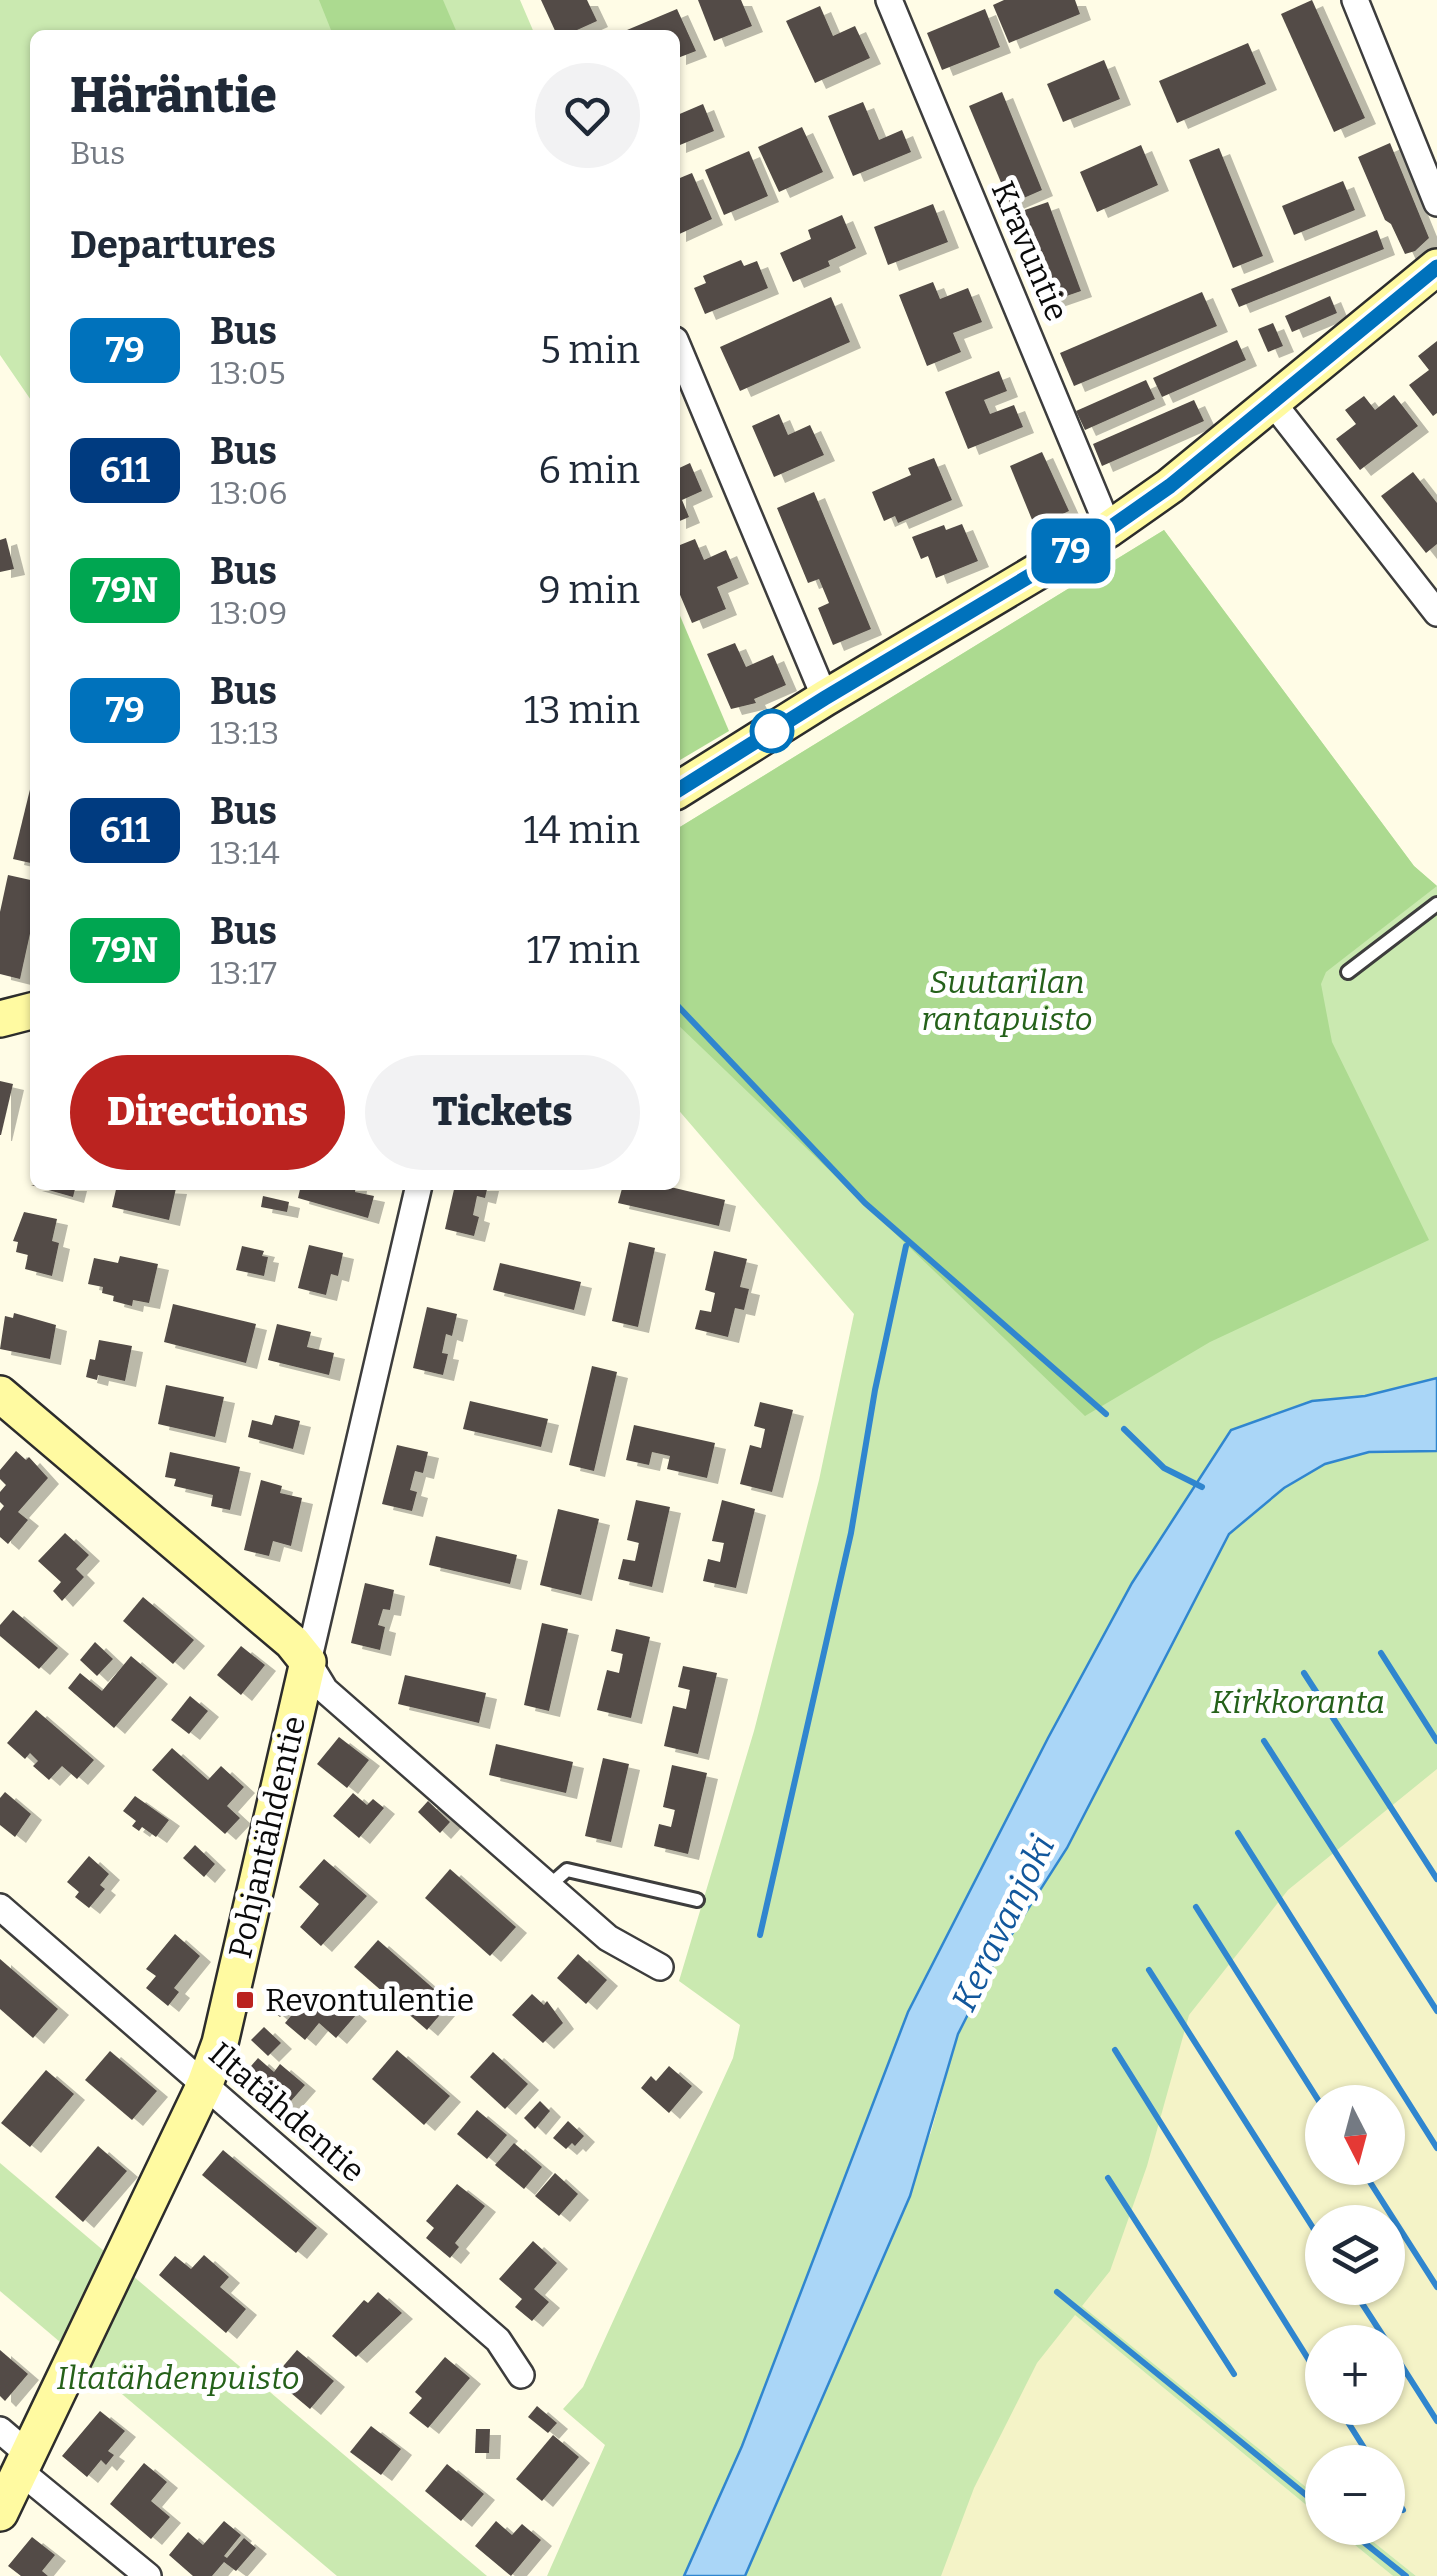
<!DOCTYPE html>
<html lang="en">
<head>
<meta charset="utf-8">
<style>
	body { margin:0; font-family:Bitter,serif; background:#f2f2f3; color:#1f2937; height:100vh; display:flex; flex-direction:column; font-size:38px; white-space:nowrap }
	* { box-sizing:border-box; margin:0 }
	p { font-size:32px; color:#747a83 }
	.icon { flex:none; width:55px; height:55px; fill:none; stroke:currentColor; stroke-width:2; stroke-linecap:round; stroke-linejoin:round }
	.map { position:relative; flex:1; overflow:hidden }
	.sheet { position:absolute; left:30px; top:30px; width:650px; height:1160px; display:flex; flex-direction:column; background:#fff; border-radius:15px; box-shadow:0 2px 8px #0004 }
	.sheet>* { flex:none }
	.badge { padding:0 20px; border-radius:15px; font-size:35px; line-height:65px }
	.needle { width:65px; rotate:174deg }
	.fabs { position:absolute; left:1305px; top:2085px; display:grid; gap:20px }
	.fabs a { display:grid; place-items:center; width:100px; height:100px; border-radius:50%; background:#fff; box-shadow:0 2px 8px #0004; font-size:50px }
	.map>.badge { position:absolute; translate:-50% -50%; box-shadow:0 0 0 5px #fff }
	h2 { padding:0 40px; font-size:38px; line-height:90px }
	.round { display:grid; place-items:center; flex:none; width:105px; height:105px; border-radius:52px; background:#f2f2f3 }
	.headline { display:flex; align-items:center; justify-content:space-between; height:170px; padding:0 40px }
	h1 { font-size:48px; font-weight:800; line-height:75px }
	.cta { display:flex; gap:20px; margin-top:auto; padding:20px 40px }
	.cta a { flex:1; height:115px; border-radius:60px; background:#bb2320; color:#fff; font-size:40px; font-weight:800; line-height:115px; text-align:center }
	.cta a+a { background:#f2f2f3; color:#1f2937 }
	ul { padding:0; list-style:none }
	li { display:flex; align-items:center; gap:30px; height:120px; padding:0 40px }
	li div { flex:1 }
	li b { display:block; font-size:38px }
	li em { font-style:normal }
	li .badge { min-width:110px; font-weight:700; text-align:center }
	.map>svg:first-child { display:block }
</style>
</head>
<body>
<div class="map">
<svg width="1437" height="2576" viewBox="0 0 1437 2576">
	<defs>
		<filter id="shadow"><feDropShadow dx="11" dy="6" stdDeviation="0" flood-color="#0004"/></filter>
	</defs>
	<rect width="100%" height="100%" fill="#fffce6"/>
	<path fill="#f4f3c7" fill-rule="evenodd" d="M 1437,1607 L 1437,2576 L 1416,2576 L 1356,2528 L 1388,2528 L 1388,2462 L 1322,2462 L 1322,2500 L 1058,2287 L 1052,2296 L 1322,2518 L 1322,2528 L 1334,2528 L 1393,2576 L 872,2576 L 958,2390 ZM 1322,2102 L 1388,2102 L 1388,2168 L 1322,2168 ZM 1322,2222 L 1388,2222 L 1388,2288 L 1322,2288 ZM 1322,2342 L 1388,2342 L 1388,2408 L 1322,2408 Z"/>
	<g fill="#cae9b0">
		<polygon points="0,0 520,0 535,35 35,35 35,406 0,355"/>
		<polygon points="1164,530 1414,866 1437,886 1437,1378 1365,1396 1312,1401 1231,1430 1132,1583 1048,1738 908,2012 742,2446 684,2576 547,2576 605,2445 563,2409 583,2387 733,2058 740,2025 679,1981 754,1731 819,1480 854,1314 675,1106 675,830"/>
		<polygon points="1437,1451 1437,1769 1288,1890 1189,2015 1147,2166 1110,2271 1082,2306 1322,2500 1322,2518 1075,2315 1037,2363 974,2488 941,2576 745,2576 931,2132 958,2034 996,1959 1067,1848 1229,1533 1284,1488 1325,1464 1369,1452"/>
		<polygon points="0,2163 104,2251 60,2342 0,2291"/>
		<polygon points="133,2276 487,2576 337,2576 90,2367"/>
		<polygon points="1334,2528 1356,2528 1416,2576 1393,2576"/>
	</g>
	<g fill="#acda90">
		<polygon points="319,0 443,0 458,35 333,35"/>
		<polygon points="1164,530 1414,866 1437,886 1326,972 1321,984 1332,1042 1429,1240 1210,1342 1085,1416 675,1022 675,830"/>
		<polygon points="675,604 729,731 675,763"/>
	</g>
	<polygon fill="#aad6f7" stroke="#3086cf" stroke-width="2.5" points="1437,1378 1437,1451 1369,1452 1325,1464 1284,1488 1229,1534 1067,1848 996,1959 958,2034 910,2196 745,2576 684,2576 742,2446 908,2012 1048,1738 1132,1583 1231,1430 1312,1401 1365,1396"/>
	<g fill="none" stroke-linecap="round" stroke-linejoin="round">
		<g stroke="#3086cf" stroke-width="6">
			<polyline points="675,1003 865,1203 1106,1414"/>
			<polyline points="1124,1429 1164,1468 1202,1487"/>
			<polyline points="1381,1653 1437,1741"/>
			<polyline points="1304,1673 1437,1879"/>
			<polyline points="1264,1741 1437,2011"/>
			<polyline points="1238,1833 1437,2148"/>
			<polyline points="1196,1907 1322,2106"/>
			<polyline points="760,1935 851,1533 875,1390 906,1246"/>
			<polyline points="1149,1970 1322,2242"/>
			<polyline points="1115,2050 1322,2381"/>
			<polyline points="1361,2168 1437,2287"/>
			<polyline points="1108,2178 1234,2374"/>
			<polyline points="1352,2288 1387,2342"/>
			<polyline points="1057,2292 1322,2508"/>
			<polyline points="1388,2344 1437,2421"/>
			<polyline points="1339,2408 1373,2462"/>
			<polyline points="1388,2485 1403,2510"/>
			<polyline points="1346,2528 1406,2576"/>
		</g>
	</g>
	<g fill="#524b46" filter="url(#shadow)">
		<polygon points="541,0 587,0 597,21 566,35 557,35"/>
		<polygon points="698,0 741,0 752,26 714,41"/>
		<polygon points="1004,0 1075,0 1080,14 1009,43 993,5"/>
		<polygon points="1312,0 1365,118 1334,132 1281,14"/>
		<polygon points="820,6 833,36 855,26 870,58 815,83 786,21"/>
		<polygon points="677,9 696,51 675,59 675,35 629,35 627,30"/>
		<polygon points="985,9 1000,47 942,70 927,33"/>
		<polygon points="1248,43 1266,84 1177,123 1159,81"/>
		<polygon points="1104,60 1120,99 1063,122 1047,84"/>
		<polygon points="1002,92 1042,190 1010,204 969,106"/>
		<polygon points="863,102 879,140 902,130 911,152 853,176 828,116"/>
		<polygon points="703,104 714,131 675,147 675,116"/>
		<polygon points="802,127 823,172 779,192 758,147"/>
		<polygon points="1390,143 1429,238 1415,251 1405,254 1391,224 1385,220 1358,157"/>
		<polygon points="1141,145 1158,185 1097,212 1080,172"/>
		<polygon points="1219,148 1263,256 1233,268 1189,160"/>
		<polygon points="749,151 768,196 724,215 705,170"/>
		<polygon points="692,173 712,219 675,236 675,180"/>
		<polygon points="1343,181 1355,210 1294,235 1282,206"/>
		<polygon points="1048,202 1081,291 1052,301 1019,212"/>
		<polygon points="933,204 948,242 888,265 874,227"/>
		<polygon points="842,215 856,248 828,261 830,266 793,282 780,253 811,239 808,230"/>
		<polygon points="1377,230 1384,249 1239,307 1231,289"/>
		<polygon points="741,260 744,266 757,261 768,288 705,314 694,288 706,283 703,276"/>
		<polygon points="933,282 940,299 968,288 982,322 953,333 961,352 927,366 899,295"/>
		<polygon points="1202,292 1217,326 1074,386 1060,353"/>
		<polygon points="1330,296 1337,313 1292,332 1285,316"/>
		<polygon points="831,297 850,342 740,391 720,347"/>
		<polygon points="1273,323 1283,346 1268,352 1258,329"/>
		<polygon points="1237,340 1246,360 1162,397 1153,378"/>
		<polygon points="1437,341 1437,413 1433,416 1409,385 1429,370 1418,356"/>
		<polygon points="999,371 1007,391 984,400 990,414 1014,405 1023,427 968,449 945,392"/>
		<polygon points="1146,380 1155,399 1085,430 1076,411"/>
		<polygon points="1394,395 1418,426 1360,470 1336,439 1356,424 1345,410 1364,396 1375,410"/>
		<polygon points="1194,400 1204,421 1102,466 1093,444"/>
		<polygon points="779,414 788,435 810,425 824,455 774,477 752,426"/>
		<polygon points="1042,452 1069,511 1035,527 1010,466"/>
		<polygon points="934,458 952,500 898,523 895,516 884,521 872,492 911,475 908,468"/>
		<polygon points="690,463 702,491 682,500 689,517 675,523 675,470"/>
		<polygon points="1413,472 1437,503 1437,544 1426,553 1381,496"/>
		<polygon points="814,492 871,629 833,645 818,608 829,603 819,579 808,583 777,508"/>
		<polygon points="962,524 978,561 936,578 928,556 921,559 912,537 944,525 946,530"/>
		<polygon points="6,538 14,569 0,572 0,540"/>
		<polygon points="695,539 704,560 726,550 738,578 717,587 726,609 692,623 675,583 675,547"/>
		<polygon points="735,643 746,667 773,655 786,685 754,699 756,703 731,709 707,654"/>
		<polygon points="34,773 35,773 35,864 13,859"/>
		<polygon points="8,875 35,881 35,911 20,979 0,974 0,912"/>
		<polygon points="0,1081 13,1084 1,1135 0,1135"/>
		<polygon points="31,1185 76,1185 73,1197"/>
		<polygon points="117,1185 176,1188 169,1220 112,1207"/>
		<polygon points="301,1185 356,1185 355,1192 374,1196 368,1218 298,1198"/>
		<polygon points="455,1185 488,1185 485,1198 477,1196 473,1215 479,1217 474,1236 445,1229"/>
		<polygon points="623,1185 662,1185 725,1200 719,1226 618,1203"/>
		<polygon points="263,1196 289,1202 287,1212 261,1207"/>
		<polygon points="24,1212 57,1219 52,1241 59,1243 52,1276 25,1269 28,1255 16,1252 18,1242 13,1241"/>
		<polygon points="629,1242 655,1248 638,1327 612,1321"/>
		<polygon points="309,1245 343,1253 338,1276 331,1274 326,1295 298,1288"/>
		<polygon points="242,1246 264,1251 262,1256 268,1257 264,1276 236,1270"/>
		<polygon points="714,1251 747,1259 740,1287 749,1289 744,1310 735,1308 728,1337 695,1329 700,1310 711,1312 715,1293 705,1290"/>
		<polygon points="120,1256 158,1264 149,1303 133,1300 132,1306 113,1301 114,1296 102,1293 103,1287 88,1284 94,1258 118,1263"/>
		<polygon points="500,1263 581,1282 574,1310 493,1290"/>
		<polygon points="173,1304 256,1324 246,1363 164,1342"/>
		<polygon points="427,1307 457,1314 452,1336 446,1334 442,1353 448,1354 443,1375 413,1368"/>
		<polygon points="14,1313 56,1325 50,1359 0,1349 5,1316 13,1318"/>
		<polygon points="277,1324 311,1332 307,1347 334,1353 329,1375 268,1360"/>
		<polygon points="99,1340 132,1346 125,1381 98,1375 97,1380 86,1377 90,1359 95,1360"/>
		<polygon points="592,1366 617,1372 594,1471 569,1465"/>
		<polygon points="166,1385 224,1397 215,1437 158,1424"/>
		<polygon points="470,1401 548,1419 541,1447 463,1429"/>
		<polygon points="760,1402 793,1410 772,1492 740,1484 750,1445 761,1448 765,1429 754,1426"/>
		<polygon points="275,1415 300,1421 293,1449 248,1437 252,1420 272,1425"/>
		<polygon points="634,1425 715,1443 707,1478 667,1469 670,1456 652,1452 649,1465 626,1460"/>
		<polygon points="397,1445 428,1452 423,1473 415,1471 410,1490 417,1492 412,1511 382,1504"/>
		<polygon points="16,1451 26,1460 29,1457 48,1478 18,1512 28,1520 8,1544 0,1537 0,1511 4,1506 0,1502 0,1492 6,1485 0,1479 0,1470"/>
		<polygon points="170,1452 240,1467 230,1510 211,1506 213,1495 174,1486 176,1479 165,1477"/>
		<polygon points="261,1480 282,1486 280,1493 302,1498 291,1546 273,1541 269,1556 244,1550"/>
		<polygon points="636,1500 670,1507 652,1587 618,1579 623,1559 635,1561 639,1543 627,1540"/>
		<polygon points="722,1500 755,1509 736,1588 703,1581 708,1559 720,1562 724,1543 712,1541"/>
		<polygon points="558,1509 599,1519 581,1595 540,1585"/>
		<polygon points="65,1533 89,1555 76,1569 84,1577 62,1601 53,1591 61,1582 38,1561"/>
		<polygon points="436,1536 517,1555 510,1584 429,1565"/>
		<polygon points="365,1583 394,1590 390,1610 383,1609 378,1625 385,1627 380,1650 351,1643"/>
		<polygon points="143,1597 194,1640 173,1664 123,1621"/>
		<polygon points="13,1610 58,1648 39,1669 0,1636 0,1625"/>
		<polygon points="542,1623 568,1629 549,1711 524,1705"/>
		<polygon points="616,1629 650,1637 631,1718 597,1710 607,1670 619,1673 623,1654 611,1651"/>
		<polygon points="95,1642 113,1659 97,1676 80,1660"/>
		<polygon points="241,1646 265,1665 241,1695 217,1675"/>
		<polygon points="131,1656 157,1678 114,1728 68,1688 80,1673 102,1691"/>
		<polygon points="683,1666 717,1673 698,1754 664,1746 673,1706 686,1709 690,1690 678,1687"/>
		<polygon points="405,1675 486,1693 479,1723 398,1704"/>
		<polygon points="190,1696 208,1711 189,1734 171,1720"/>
		<polygon points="36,1710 94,1760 77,1779 62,1766 49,1780 33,1766 38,1761 30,1753 25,1759 7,1743"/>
		<polygon points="339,1737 369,1760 347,1788 317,1764"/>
		<polygon points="496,1744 573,1762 566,1793 489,1775"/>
		<polygon points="172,1748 208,1780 221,1766 244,1787 227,1806 240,1818 225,1834 152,1770"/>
		<polygon points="603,1758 629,1764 611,1842 585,1836"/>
		<polygon points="672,1765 707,1773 688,1854 654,1846 659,1824 671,1827 675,1810 663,1807"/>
		<polygon points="5,1792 31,1814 15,1837 0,1825 0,1798"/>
		<polygon points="353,1793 367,1805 373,1799 384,1808 359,1838 333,1816"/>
		<polygon points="135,1796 169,1820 156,1837 142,1827 139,1831 132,1826 136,1821 123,1811"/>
		<polygon points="428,1801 450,1822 440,1833 418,1812"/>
		<polygon points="195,1845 215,1864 204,1877 183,1858"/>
		<polygon points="89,1856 109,1874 100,1885 105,1889 89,1908 75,1897 79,1892 67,1882"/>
		<polygon points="324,1859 367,1896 321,1946 300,1927 319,1904 299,1887"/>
		<polygon points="450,1869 516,1927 490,1956 425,1898"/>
		<polygon points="175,1934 200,1956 174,1988 179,1992 168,2006 146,1988 156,1976 146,1969"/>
		<polygon points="378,1940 450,2003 427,2030 354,1967"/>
		<polygon points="578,1954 607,1980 586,2004 557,1978"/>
		<polygon points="0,1959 58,2009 33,2038 0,2009"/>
		<polygon points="281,1986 296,1999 280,2017 265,2004"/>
		<polygon points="326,1990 356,2015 336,2038 319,2023 305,2040 285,2023 301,2004 308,2010"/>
		<polygon points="532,1994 544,2005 547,2001 563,2023 543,2043 512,2015"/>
		<polygon points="264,2027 281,2043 268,2056 251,2040"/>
		<polygon points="397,2050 450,2096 424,2125 372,2079"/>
		<polygon points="110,2051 157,2091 132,2120 85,2080"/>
		<polygon points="493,2052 528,2084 505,2109 470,2077"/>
		<polygon points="258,2058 274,2072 280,2064 305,2085 283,2110 240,2079"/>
		<polygon points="669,2066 692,2086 669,2113 641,2088 651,2076 656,2081"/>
		<polygon points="46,2070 74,2094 30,2147 1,2123"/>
		<polygon points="540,2101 550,2111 535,2129 524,2118"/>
		<polygon points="477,2110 507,2135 487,2159 457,2134"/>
		<polygon points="568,2121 584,2136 575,2146 572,2143 566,2149 553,2138"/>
		<polygon points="514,2143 542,2167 524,2189 495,2165"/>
		<polygon points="98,2146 127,2171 83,2222 55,2197"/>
		<polygon points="223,2150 317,2228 296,2253 202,2175"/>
		<polygon points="555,2173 578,2194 559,2216 535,2196"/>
		<polygon points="457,2184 485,2206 455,2243 459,2247 450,2258 426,2238 434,2228 426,2221"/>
		<polygon points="533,2241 557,2263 534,2289 549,2302 532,2321 515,2307 522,2299 499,2279"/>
		<polygon points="204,2255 229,2277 220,2287 246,2309 226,2333 159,2275 175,2256 191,2269"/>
		<polygon points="378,2292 402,2313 356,2357 332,2336 364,2300 368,2303"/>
		<polygon points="0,2350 28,2374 5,2401 0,2396"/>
		<polygon points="297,2350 334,2381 310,2409 273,2378"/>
		<polygon points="445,2357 470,2378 428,2428 409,2413 422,2398 415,2392"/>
		<polygon points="537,2406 557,2423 548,2433 528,2417"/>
		<polygon points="100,2411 125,2431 108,2451 114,2455 106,2465 101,2460 87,2477 62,2456"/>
		<polygon points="371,2426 401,2449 381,2475 350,2452"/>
		<polygon points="476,2429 490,2429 489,2453 475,2453"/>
		<polygon points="553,2435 579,2457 542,2501 516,2479"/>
		<polygon points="144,2463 167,2482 151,2501 170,2517 151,2539 110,2504"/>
		<polygon points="447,2464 484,2494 461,2521 425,2491"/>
		<polygon points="224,2521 241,2535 224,2556 227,2558 244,2538 256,2548 236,2571 224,2562 212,2576 193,2576 169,2555 188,2532 203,2545"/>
		<polygon points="496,2521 512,2535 522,2524 541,2540 511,2576 475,2546"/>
		<polygon points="32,2537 55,2555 42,2571 48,2576 21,2576 8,2566"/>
	</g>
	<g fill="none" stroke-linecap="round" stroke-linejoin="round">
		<defs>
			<g id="lane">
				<polyline points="1348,972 1437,904"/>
				<polyline points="550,1885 567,1870 697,1900"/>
			</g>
			<g id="street">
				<polyline points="889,0 1109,529"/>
				<polyline points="1355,0 1437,203"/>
				<polyline points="675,340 825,698"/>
				<polyline points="1273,403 1437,613"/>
				<polyline points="419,1185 308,1662 325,1690 608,1938 660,1967"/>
				<polyline points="0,1907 498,2340 521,2375"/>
				<polyline points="0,2430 28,2454"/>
				<polyline points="20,2471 148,2576"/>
			</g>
			<g id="secondary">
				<polyline points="675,792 825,698 1109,529 1170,486 1437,267"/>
				<polyline points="0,1019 35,1010"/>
				<polyline points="0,1394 292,1642 308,1662 220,2043 205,2084 0,2513"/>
			</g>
		</defs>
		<use href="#lane" stroke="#3d3d3d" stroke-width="18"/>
		<use href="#street" stroke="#3d3d3d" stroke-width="30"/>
		<use href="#secondary" stroke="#2c2c2c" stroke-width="40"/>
		<use href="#lane" stroke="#fff" stroke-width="12"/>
		<use href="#street" stroke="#fff" stroke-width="25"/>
		<use href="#secondary" stroke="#fffaa1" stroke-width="35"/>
	</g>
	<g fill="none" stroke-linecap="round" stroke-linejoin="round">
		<defs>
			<polyline id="line" points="675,792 825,698 1110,528 1170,486 1437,267"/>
		</defs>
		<use href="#line" stroke="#fff" stroke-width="22"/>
		<use href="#line" stroke="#0072bc" stroke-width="15"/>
	</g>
	<circle fill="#fff" stroke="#0072bc" stroke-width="5" cx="772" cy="731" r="20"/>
	<rect fill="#bb2320" stroke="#fff" stroke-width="4" x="235" y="1990" width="20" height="20" rx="5"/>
	<g text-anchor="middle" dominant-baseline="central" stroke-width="10" stroke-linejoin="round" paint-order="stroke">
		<g font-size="32" fill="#0a0a0a" stroke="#fff">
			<text transform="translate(1030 251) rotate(67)">Kravuntie</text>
			<text transform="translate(267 1837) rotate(-77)">Pohjantähdentie</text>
			<text transform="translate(287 2112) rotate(41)">Iltatähdentie</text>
		</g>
		<g font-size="32" font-style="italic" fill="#25611a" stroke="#fff">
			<text x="1007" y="982">Suutarilan<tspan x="1007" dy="37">rantapuisto</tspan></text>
			<text x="1298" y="1702">Kirkkoranta</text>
			<text x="178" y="2378">Iltatähdenpuisto</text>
		</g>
		<g font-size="32" fill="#0a0a0a" stroke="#fff" text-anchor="start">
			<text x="265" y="2000">Revontulentie</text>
		</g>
		<g font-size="35" font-style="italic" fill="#12579c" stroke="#fff">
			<text transform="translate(1003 1923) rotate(-64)">Keravanjoki</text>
		</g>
	</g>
</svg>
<div class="fabs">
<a><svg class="needle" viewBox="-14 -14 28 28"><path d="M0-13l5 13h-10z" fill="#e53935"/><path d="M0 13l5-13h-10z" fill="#747a83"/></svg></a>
<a><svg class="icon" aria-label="layers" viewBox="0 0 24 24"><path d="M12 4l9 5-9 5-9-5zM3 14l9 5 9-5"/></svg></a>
<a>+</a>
<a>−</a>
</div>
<b class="badge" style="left:1071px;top:551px;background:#0072bc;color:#fff">79</b>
<section class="sheet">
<div class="headline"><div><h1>Häräntie</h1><p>Bus</p></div><a class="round"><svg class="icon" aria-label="heart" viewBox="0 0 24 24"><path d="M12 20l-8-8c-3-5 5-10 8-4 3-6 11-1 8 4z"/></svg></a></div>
<h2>Departures</h2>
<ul>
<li><span class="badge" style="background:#0072bc;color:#fff">79</span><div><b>Bus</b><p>13:05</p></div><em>5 min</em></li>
<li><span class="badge" style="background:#003b80;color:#fff">611</span><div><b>Bus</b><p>13:06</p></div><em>6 min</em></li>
<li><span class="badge" style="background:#00a651;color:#fff">79N</span><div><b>Bus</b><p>13:09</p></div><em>9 min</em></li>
<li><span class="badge" style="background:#0072bc;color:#fff">79</span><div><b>Bus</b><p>13:13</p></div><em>13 min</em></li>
<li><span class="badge" style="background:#003b80;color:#fff">611</span><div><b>Bus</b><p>13:14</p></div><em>14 min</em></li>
<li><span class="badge" style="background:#00a651;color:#fff">79N</span><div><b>Bus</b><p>13:17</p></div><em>17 min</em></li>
</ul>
<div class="cta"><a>Directions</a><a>Tickets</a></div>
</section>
</div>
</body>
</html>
